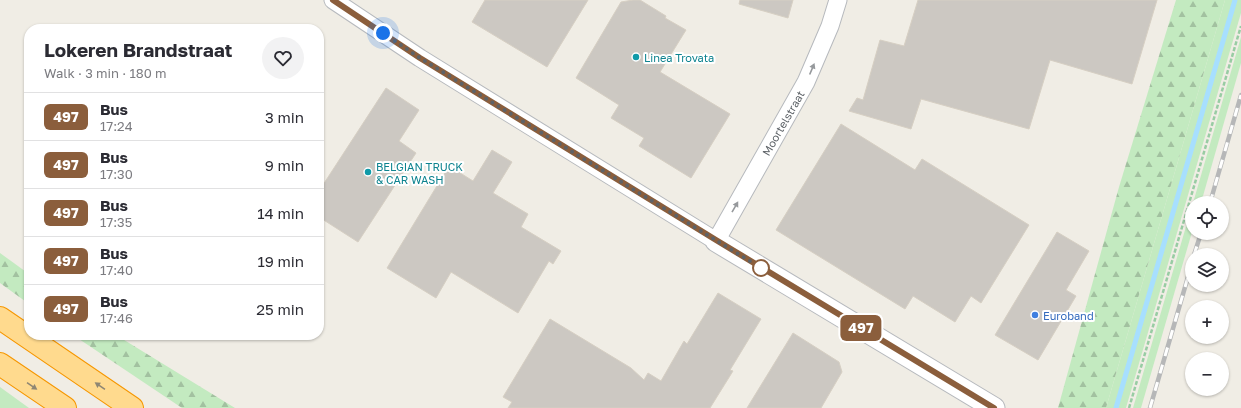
<!DOCTYPE html>
<html lang="en">
<head>
<meta charset="utf-8">
<style>
	body { margin:0; font-family:"Golos Text",sans-serif; background:#f2f2f3; color:#2b2b33; height:100vh; display:flex; flex-direction:column; font-size:15px; white-space:nowrap }
	* { box-sizing:border-box; margin:0 }
	p { font-size:13px; color:#7c7c81 }
	.icon { flex:none; width:22px; height:22px; fill:none; stroke:currentColor; stroke-width:2; stroke-linecap:round; stroke-linejoin:round }
	.map { position:relative; flex:1; overflow:hidden }
	.drawer { position:absolute; left:24px; top:24px; width:300px; height:316px; display:flex; flex-direction:column; background:#fff; border-radius:16px; box-shadow:0 1px 3px #0004 }
	.drawer>* { flex:none }
	.badge { padding:0 8px; border-radius:6px; font-size:14px; line-height:26px }
	.tools { position:absolute; left:1185px; top:196px; display:grid; gap:8px }
	.tools a { display:grid; place-items:center; width:44px; height:44px; border-radius:50%; background:#fff; box-shadow:0 1px 3px #0004; font-size:20px }
	.you { position:absolute; width:20px; height:20px; margin:-10px; border:3px solid #fff; border-radius:50%; background:#1a73e8; box-shadow:0 0 0 6px #1a73e833 }
	.map>.badge { position:absolute; translate:-50% -50%; box-shadow:0 0 0 2px #fff }
	.round { display:grid; place-items:center; flex:none; width:42px; height:42px; border-radius:21px; background:#f2f2f3 }
	.summary { display:flex; align-items:center; justify-content:space-between; height:68px; padding:0 20px }
	h1 { font-size:19px; font-weight:700; line-height:30px }
	ul { padding:0; list-style:none }
	li { display:flex; align-items:center; gap:12px; height:48px; padding:0 20px; border-top:1px solid #e1e1e2 }
	li div { flex:1 }
	li b { display:block; font-size:15px }
	li em { font-style:normal }
	li .badge { min-width:44px; font-weight:700; text-align:center }
	.map>svg:first-child { display:block }
</style>
</head>
<body>
<div class="map">
<svg width="1241" height="408" viewBox="0 0 1241 408">
	<defs>
		<pattern id="forest-firs" width="22" height="20" patternUnits="userSpaceOnUse"><rect width="22" height="20" fill="#c3eac0"/><path d="M5 1l3.5 6h-7zM16 11l3.5 6h-7z" fill="#a2c1a0"/></pattern>
	</defs>
	<rect width="100%" height="100%" fill="#f0ede5"/>
	<g fill="#c3eac0">
		<polygon points="1225,0 1241,0 1241,13 1126,408 1106,408"/>
		<polygon points="1241,37 1241,63 1201,203 1193,203"/>
		<polygon points="1192,206 1192,232 1141,408 1133,408"/>
		<polygon points="0,387 29,408 0,408"/>
	</g>
	<g fill="url(#forest-firs)">
		<polygon points="1176,0 1225,0 1106,408 1058,408 1119,187"/>
		<polygon points="0,253 29,274 29,304 0,283"/>
		<polygon points="73,335 116,335 235,408 182,408"/>
	</g>
	<g fill="none" stroke-linecap="round" stroke-linejoin="round">
		<polyline stroke="#a7dfff" stroke-width="5" points="1116,408 1235,0"/>
	</g>
	<g fill="#ccc8c2" stroke="#d6cfc3">
		<polygon points="485,0 588,0 547,67 472,22"/>
		<polygon points="633,0 640,0 666,16 665,18 686,30 660,72 730,114 691,178 639,146 644,138 611,118 619,105 576,78 621,2"/>
		<polygon points="740,0 793,0 788,18 739,4"/>
		<polygon points="918,0 1157,0 1132,84 1050,60 1029,129 921,99 911,129 849,111 857,98 863,100 880,40 904,46"/>
		<polygon points="386,88 419,110 399,141 416,153 358,242 319,217 319,191"/>
		<polygon points="841,124 915,170 922,159 1029,225 981,303 971,296 955,322 913,296 905,309 776,230"/>
		<polygon points="492,150 512,162 493,193 528,214 521,227 561,251 553,264 549,261 518,313 451,272 436,298 387,268 449,166 473,181"/>
		<polygon points="1057,232 1089,251 1066,290 1076,296 1038,360 995,335"/>
		<polygon points="718,293 761,319 730,370 733,371 710,408 508,408 512,402 503,397 550,319 631,368 644,380 648,373 661,381 684,341 687,344"/>
		<polygon points="793,333 839,362 842,372 821,408 747,408"/>
	</g>
	<g fill="none" stroke-linecap="round" stroke-linejoin="round">
		<defs>
			<polyline id="minor" points="333,0 420,58 716,241 806,82 830,26 838,0"/>
			<polyline id="tertiary" points="716,241 994,408"/>
			<g id="motorway">
				<polyline points="0,318 132,408"/>
				<polyline points="0,364 65,408"/>
			</g>
		</defs>
		<use href="#minor" stroke="#b6b9bd" stroke-width="19"/>
		<use href="#tertiary" stroke="#b6b9bd" stroke-width="23"/>
		<use href="#motorway" stroke="#f69700" stroke-width="24"/>
		<polyline stroke="#98cca3" stroke-width="2.5" stroke-dasharray="4 2" stroke-linecap="butt" points="1129,408 1241,26"/>
		<use href="#minor" stroke="#fff" stroke-width="17"/>
		<use href="#tertiary" stroke="#fff" stroke-width="21"/>
		<use href="#motorway" stroke="#ffda8e" stroke-width="22"/>
		<defs>
			<g id="rail">
				<polyline points="1210,203 1241,95"/>
				<polyline points="1194,255 1201,233"/>
				<polyline points="1150,408 1192,263"/>
			</g>
		</defs>
		<use href="#rail" stroke="#b6b7b8" stroke-width="4.5"/>
		<use href="#rail" stroke="#fff" stroke-width="3" stroke-dasharray="9" stroke-linecap="butt"/>
	</g>
	<defs><path id="oneway-solid" d="M-6-.8H1V-3.2L6.5 0L1 3.2V.8H-6Z"/></defs>
	<g fill="#96999c">
		<use href="#oneway-solid" transform="translate(812 69) rotate(-67)"/>
		<use href="#oneway-solid" transform="translate(735 207) rotate(-60)"/>
	</g>
	<g fill="#8e8673">
		<use href="#oneway-solid" transform="translate(32 386) rotate(34)"/>
		<use href="#oneway-solid" transform="translate(100 386) rotate(-146)"/>
	</g>
	<g fill="none" stroke-linecap="round" stroke-linejoin="round">
		<defs>
			<polyline id="line" points="333,0 420,58 716,240 994,408"/>
		</defs>
		<use href="#line" stroke="#fff" stroke-width="9"/>
		<use href="#line" stroke="#8b5e3c" stroke-width="6"/>
		<polyline stroke="#5d6267" stroke-width="4" stroke-dasharray="0 7.2" points="383,33 420,58 761,268"/>
	</g>
	<g fill="#0f9aa8" stroke="#fff" stroke-width="1.5">
		<circle cx="636" cy="57" r="4"/>
		<circle cx="368" cy="172" r="4"/>
	</g>
	<circle fill="#fff" stroke="#8b5e3c" stroke-width="2" cx="761" cy="268" r="8"/>
	<circle fill="#3f7fe0" stroke="#fff" stroke-width="1.5" cx="1035" cy="315" r="4"/>
	<g text-anchor="middle" dominant-baseline="central" stroke-width="4" stroke-linejoin="round" paint-order="stroke">
		<g font-size="11" fill="#0d838f" stroke="#fff" text-anchor="start">
			<text x="644" y="57">Linea Trovata</text>
			<text x="376" y="166">BELGIAN TRUCK<tspan x="376" dy="13">&amp; CAR WASH</tspan></text>
		</g>
		<g font-size="11" fill="#5d6267" stroke="#fff">
			<text transform="translate(783 123) rotate(-60)">Moortelstraat</text>
		</g>
		<g font-size="11" fill="#366cbe" stroke="#fff" text-anchor="start">
			<text x="1043" y="315">Euroband</text>
		</g>
	</g>
</svg>
<div class="tools">
<a><svg class="icon" aria-label="locate" viewBox="0 0 24 24"><circle cx="12" cy="12" r="6"/><path d="M12 2v4M12 18v4M2 12h4M18 12h4"/></svg></a>
<a><svg class="icon" aria-label="layers" viewBox="0 0 24 24"><path d="M12 4l9 5-9 5-9-5zM3 14l9 5 9-5"/></svg></a>
<a>+</a>
<a>−</a>
</div>
<div class="you" style="left:383px;top:33px"></div>
<b class="badge" style="left:861px;top:328px;background:#8b5e3c;color:#fff">497</b>
<section class="drawer">
<div class="summary"><div><h1>Lokeren Brandstraat</h1><p>Walk · 3 min · 180 m</p></div><a class="round"><svg class="icon" aria-label="heart" viewBox="0 0 24 24"><path d="M12 20l-8-8c-3-5 5-10 8-4 3-6 11-1 8 4z"/></svg></a></div>
<ul>
<li><span class="badge" style="background:#8b5e3c;color:#fff">497</span><div><b>Bus</b><p>17:24</p></div><em>3 min</em></li>
<li><span class="badge" style="background:#8b5e3c;color:#fff">497</span><div><b>Bus</b><p>17:30</p></div><em>9 min</em></li>
<li><span class="badge" style="background:#8b5e3c;color:#fff">497</span><div><b>Bus</b><p>17:35</p></div><em>14 min</em></li>
<li><span class="badge" style="background:#8b5e3c;color:#fff">497</span><div><b>Bus</b><p>17:40</p></div><em>19 min</em></li>
<li><span class="badge" style="background:#8b5e3c;color:#fff">497</span><div><b>Bus</b><p>17:46</p></div><em>25 min</em></li>
</ul>
</section>
</div>
</body>
</html>
